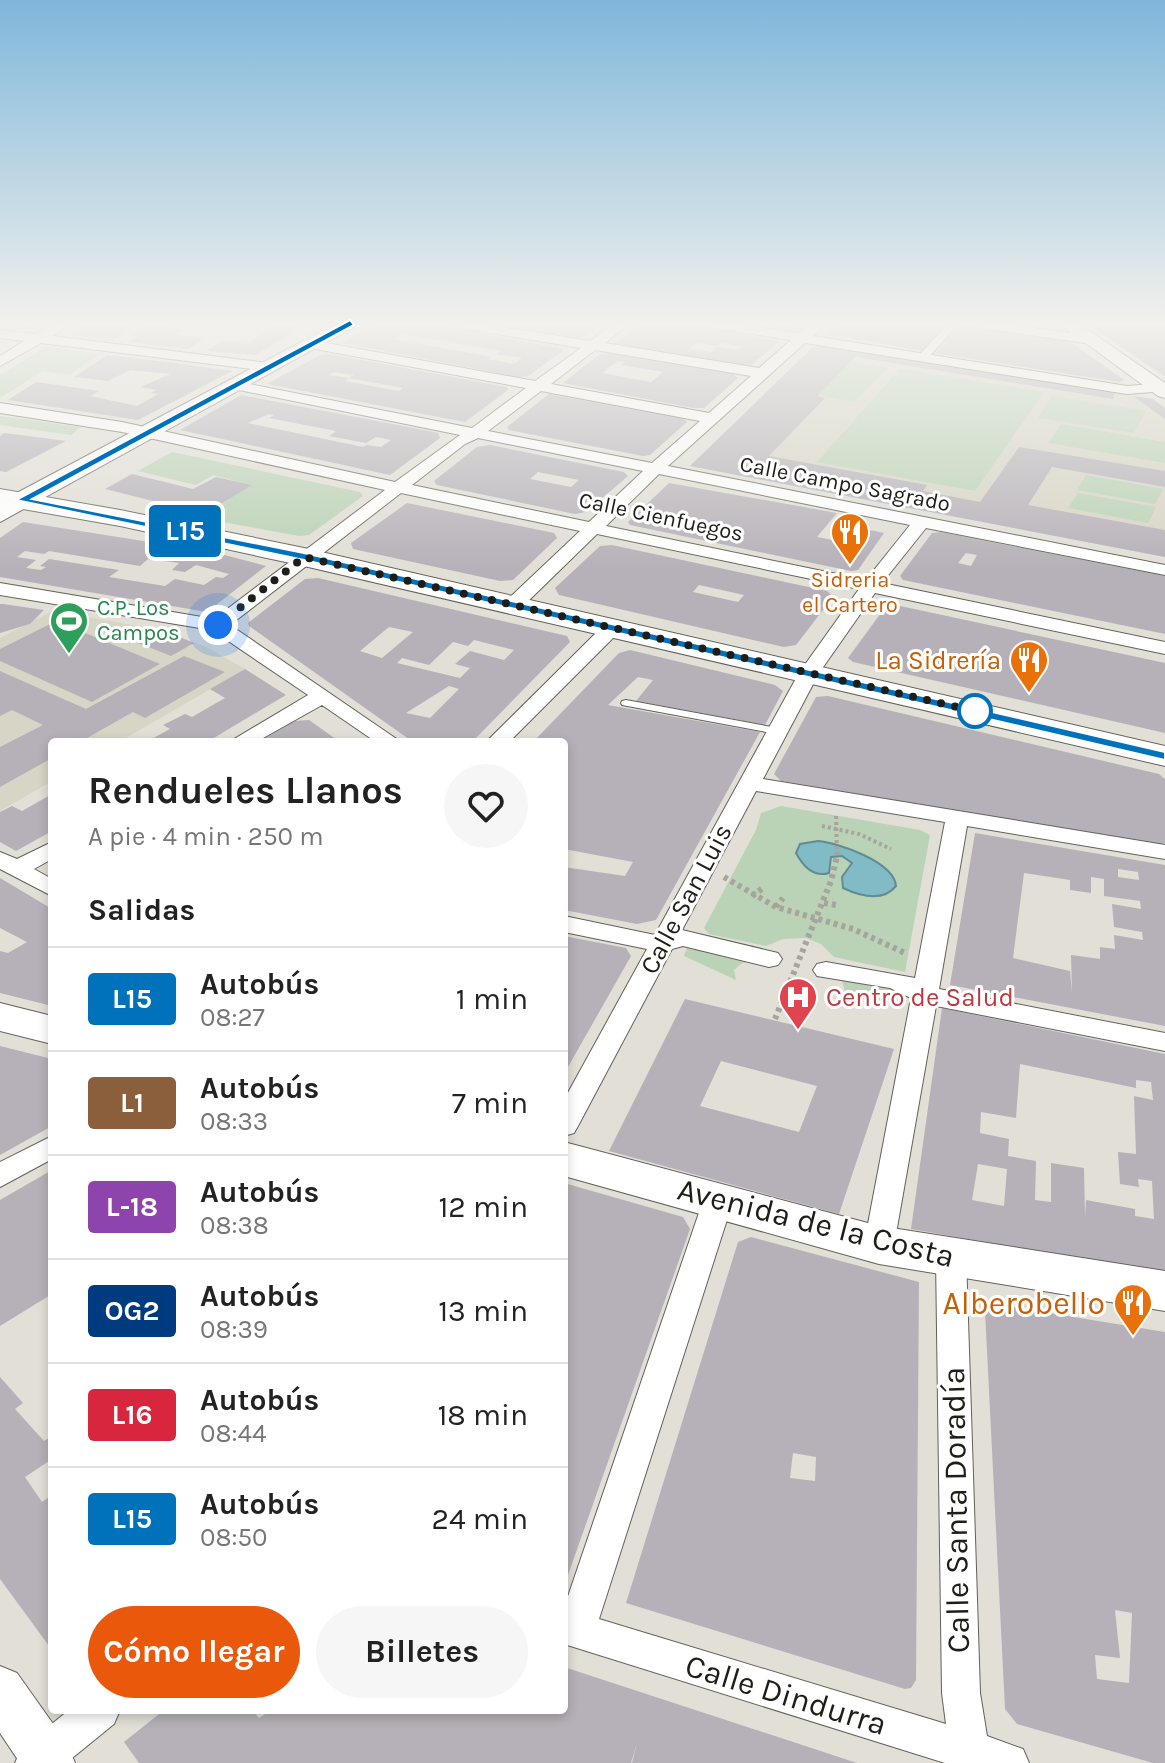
<!DOCTYPE html>
<html lang="es">
<head>
<meta charset="utf-8">
<style>
	body { margin:0; font-family:Karla,sans-serif; background:#f6f6f6; color:#222; height:100vh; display:flex; flex-direction:column; font-size:30px; white-space:nowrap }
	* { box-sizing:border-box; margin:0 }
	p { font-size:26px; color:#767676 }
	.icon { flex:none; width:44px; height:44px; fill:none; stroke:currentColor; stroke-width:2; stroke-linecap:round; stroke-linejoin:round }
	.map { position:relative; flex:1; overflow:hidden }
	.panel { position:absolute; left:48px; top:738px; width:520px; height:976px; display:flex; flex-direction:column; background:#fff; border-radius:8px; box-shadow:0 4px 12px #0003 }
	.panel>* { flex:none }
	.badge { padding:0 16px; border-radius:6px; font-size:28px; line-height:52px }
	.you { position:absolute; width:40px; height:40px; margin:-20px; border:6px solid #fff; border-radius:50%; background:#1a73e8; box-shadow:0 0 0 12px #1a73e833 }
	.map>.badge { position:absolute; translate:-50% -50%; box-shadow:0 0 0 4px #fff }
	h2 { padding:0 40px; font-size:30px; line-height:72px }
	.round { display:grid; place-items:center; flex:none; width:84px; height:84px; border-radius:42px; background:#f6f6f6 }
	.head { display:flex; align-items:center; justify-content:space-between; height:136px; padding:0 40px }
	h1 { font-size:38px; font-weight:700; line-height:60px }
	.primary-button { display:flex; gap:16px; margin-top:auto; padding:16px 40px }
	.primary-button a { flex:1; height:92px; border-radius:48px; background:#ea580c; color:#fff; font-size:32px; font-weight:700; line-height:92px; text-align:center }
	.primary-button a+a { background:#f6f6f6; color:#222 }
	ul { padding:0; list-style:none }
	li { display:flex; align-items:center; gap:24px; height:104px; padding:0 40px; border-top:2px solid #e0e0e0 }
	li div { flex:1 }
	li b { display:block; font-size:30px }
	li em { font-style:normal }
	li .badge { min-width:88px; font-weight:700; text-align:center }
	.map>svg:first-child { display:block }
</style>
</head>
<body>
<div class="map">
<svg width="1165" height="1763" viewBox="0 0 1165 1763">
	<rect width="100%" height="100%" fill="#e1dfd6"/>
	<g fill="#d7d5c5">
		<polygon points="822,346 1153,399 1165,408 1165,557 690,466 813,347"/>
		<polygon points="52,611 162,630 206,647 245,669 119,742 52,742 52,781 0,811 0,638"/>
	</g>
	<g fill="#bad2b5">
		<polygon points="87,323 139,323 113,341 74,335 72,331"/>
		<polygon points="46,347 100,354 69,375 43,371 0,398 0,375"/>
		<polygon points="851,362 887,368 854,402 818,395"/>
		<polygon points="900,369 1044,392 975,491 817,462"/>
		<polygon points="1052,396 1146,411 1134,433 1038,418"/>
		<polygon points="0,416 80,427 71,435 0,425"/>
		<polygon points="1061,424 1165,442 1165,463 1048,443"/>
		<polygon points="172,452 360,492 363,496 309,535 299,536 201,518 251,485 213,475 196,485 138,471"/>
		<polygon points="1086,475 1163,489 1155,504 1077,490"/>
		<polygon points="1078,493 1156,507 1148,523 1068,508"/>
		<polygon points="781,806 920,830 930,835 905,972 834,957 821,944 806,938 783,939 766,946 709,934 704,928 756,830 761,813"/>
		<polygon points="687,948 758,961 742,963 734,970 736,980 684,956"/>
		<polygon points="828,974 898,987 896,1000 838,999 845,991 842,981"/>
	</g>
	<path fill="#81bbc6" stroke="#638c92" stroke-width="2" d="M 818,841 C 839,843 894,862 896,886 C 883,902 860,896 843,888 L 842,877 L 852,863 L 842,856 L 831,857 L 829,873 C 813,878 803,866 796,853 L 800,844 Z"/>
	<g fill="#b6b1b8" fill-rule="evenodd">
		<polygon points="0,323 40,323 30,329"/>
		<polygon points="277,323 305,324 256,355 207,351 222,340 249,343"/>
		<path d="M 380,323 L 424,323 L 565,349 L 528,376 L 519,377 L 342,343 ZM 403,334 L 501,351 L 496,354 L 522,358 L 514,364 L 488,359 L 492,357 L 393,339 Z"/>
		<polygon points="483,323 563,325 602,323 581,338 574,339"/>
		<path d="M 642,323 L 681,323 L 779,341 L 751,366 L 742,366 L 614,344 ZM 696,343 L 718,346 L 722,343 L 742,346 L 737,350 L 717,347 L 711,352 L 689,349 Z"/>
		<polygon points="756,323 799,323 793,328 784,329"/>
		<polygon points="839,323 947,323 922,351 828,334"/>
		<polygon points="1085,323 1165,323 1165,377 1136,357"/>
		<polygon points="147,325 185,329 176,335 204,338 188,349 128,342 138,336 132,335"/>
		<polygon points="960,325 1069,341 1124,380 1120,382 935,353"/>
		<polygon points="822,346 1115,392 1113,399 856,357 817,396 825,398 769,456 927,485 923,491 980,502 1019,447 1165,471 1165,487 1052,467 1028,505 1165,530 1165,557 690,466 813,347"/>
		<path d="M 609,353 L 733,374 L 738,378 L 704,408 L 693,408 L 563,383 L 600,354 ZM 618,361 L 625,362 L 621,365 L 663,372 L 651,382 L 602,373 Z"/>
		<path d="M 329,354 L 507,387 L 508,390 L 465,422 L 267,384 L 320,355 ZM 334,372 L 354,375 L 349,378 L 403,388 L 399,391 L 345,381 L 349,378 L 329,375 Z"/>
		<polygon points="107,355 182,364 232,371 138,420 8,400 36,382 99,391 90,396 137,406 158,394 151,393 156,390 140,387 171,374 130,370 108,381 74,377"/>
		<polygon points="549,394 684,419 687,422 650,455 643,456 509,430 507,427"/>
		<path d="M 241,395 L 424,430 L 438,433 L 440,438 L 390,475 L 180,430 ZM 269,414 L 274,415 L 269,418 L 336,431 L 329,436 L 366,443 L 376,437 L 391,440 L 381,447 L 367,445 L 363,447 L 248,423 Z"/>
		<polygon points="1133,396 1153,399 1165,408 1165,419"/>
		<polygon points="4,433 28,436 66,441 6,472 0,471 0,436"/>
		<path d="M 490,445 L 624,472 L 628,476 L 586,512 L 575,514 L 437,485 L 434,481 L 477,447 ZM 538,472 L 579,480 L 571,487 L 530,479 Z"/>
		<polygon points="132,474 193,489 216,477 252,485 205,514 105,489"/>
		<polygon points="669,483 837,513 817,537 848,543 851,539 837,536 846,525 884,533 858,570 851,571 630,525 628,522"/>
		<polygon points="407,503 554,533 557,538 513,580 500,581 353,549 351,543"/>
		<path d="M 23,522 L 213,552 L 266,566 L 207,612 L 0,577 L 0,538 ZM 25,551 L 44,554 L 49,551 L 140,566 L 148,559 L 179,563 L 172,570 L 185,572 L 196,565 L 229,574 L 223,578 L 216,577 L 204,585 L 175,579 L 165,586 L 109,577 L 119,570 L 49,559 L 40,566 L 46,567 L 41,570 L 26,568 L 36,560 L 17,557 Z"/>
		<path d="M 941,532 L 1165,576 L 1165,634 L 903,580 L 900,576 L 932,533 ZM 966,553 L 977,555 L 971,566 L 958,563 Z"/>
		<path d="M 612,545 L 827,591 L 833,597 L 796,645 L 784,647 L 559,595 L 555,588 L 600,546 ZM 699,585 L 744,595 L 738,602 L 693,592 Z"/>
		<path d="M 318,578 L 567,636 L 570,642 L 472,742 L 413,742 L 249,626 L 248,623 L 305,579 ZM 389,627 L 413,632 L 382,658 L 360,651 ZM 474,640 L 514,650 L 504,660 L 470,651 L 455,664 L 470,668 L 460,678 L 397,663 L 402,658 L 429,665 L 453,642 L 468,646 ZM 449,686 L 459,689 L 430,718 L 406,713 Z"/>
		<polygon points="0,604 3,604 44,610 30,624 0,633"/>
		<polygon points="891,604 1165,663 1165,733 853,662 848,658 886,606"/>
		<polygon points="56,621 160,664 92,702 0,661 0,649"/>
		<polygon points="162,630 194,643 171,656 138,643"/>
		<polygon points="630,650 775,685 783,691 765,725 636,701 653,680 638,677 608,705 760,732 656,920 637,924 564,910 564,867 625,876 633,862 564,849 564,742 533,742 619,653"/>
		<polygon points="184,656 225,672 145,718 133,712 80,742 52,742 52,758 0,787 0,747 43,725 12,710 0,716 0,671 86,709"/>
		<polygon points="245,669 286,695 207,742 146,742 170,729 163,725 185,714 192,717 225,698 210,689"/>
		<polygon points="828,696 1159,774 1165,779 1165,843 1160,845 781,781 774,774 816,697"/>
		<polygon points="309,720 340,742 258,742 295,721"/>
		<polygon points="52,794 52,831 16,851 0,842 0,812 12,806 22,811"/>
		<path d="M 975,833 L 1165,865 L 1165,1026 L 950,985 ZM 1118,869 L 1138,872 L 1139,880 L 1118,877 ZM 1024,873 L 1070,880 L 1070,890 L 1091,893 L 1091,877 L 1104,879 L 1104,896 L 1140,901 L 1141,909 L 1112,904 L 1114,927 L 1142,932 L 1143,940 L 1114,935 L 1115,949 L 1100,947 L 1100,959 L 1071,955 L 1072,993 L 1070,971 L 1013,958 Z"/>
		<polygon points="0,878 52,909 52,1006 0,993 0,951 8,953 27,942 0,928"/>
		<polygon points="564,936 626,948 631,956 564,1074"/>
		<path d="M 685,999 L 894,1049 L 839,1214 L 609,1151 ZM 721,1061 L 817,1086 L 799,1132 L 700,1106 Z"/>
		<path d="M 942,1008 L 1165,1054 L 1165,1274 L 911,1229 ZM 1020,1064 L 1136,1088 L 1136,1080 L 1151,1082 L 1153,1100 L 1134,1096 L 1136,1154 L 1118,1152 L 1120,1184 L 1139,1187 L 1138,1179 L 1152,1181 L 1154,1219 L 1135,1216 L 1135,1209 L 1086,1200 L 1085,1217 L 1084,1168 L 1051,1163 L 1051,1202 L 1035,1200 L 1036,1161 L 1008,1156 L 1009,1139 L 980,1133 L 981,1112 L 1016,1118 ZM 978,1164 L 1007,1169 L 1004,1206 L 972,1200 Z"/>
		<polygon points="0,1046 52,1059 52,1126 0,1155"/>
		<polygon points="52,1170 52,1294 0,1326 0,1200"/>
		<polygon points="564,1183 683,1217 690,1229 568,1575 564,1577"/>
		<path d="M 751,1237 L 919,1282 L 916,1680 L 911,1688 L 905,1689 L 626,1603 L 738,1242 ZM 793,1453 L 816,1457 L 815,1481 L 790,1478 Z"/>
		<path d="M 995,1304 L 1165,1332 L 1165,1763 L 1153,1763 L 1017,1724 L 1005,1709 L 985,1311 ZM 1115,1610 L 1132,1613 L 1129,1683 L 1097,1679 L 1095,1655 L 1120,1658 Z"/>
		<polygon points="0,1377 23,1403 15,1409 44,1441 52,1436 52,1459 25,1477 42,1502 52,1495 52,1650 0,1579"/>
		<polygon points="564,1667 857,1763 632,1763 637,1743 631,1763 139,1763 124,1742 164,1710 252,1710 259,1718 271,1710 564,1710"/>
	</g>
	<g fill="none" stroke-linecap="round" stroke-linejoin="round">
		<defs>
			<polygon id="service" points="626,700 777,728 782,731 777,734 622,705 621,703 622,701"/>
			<polygon id="pedestrian" points="949,323 959,323 927,359 919,359 919,355"/>
			<g id="minor">
				<polygon points="55,323 71,323 52,336 268,363 275,367 268,371 41,343 0,366 0,356 24,341 0,338 0,330 36,334"/>
				<path d="M 447,323 L 477,323 L 590,341 L 615,323 L 630,323 L 605,343 L 759,368 L 791,340 L 708,327 L 701,323 L 731,323 L 799,333 L 811,323 L 826,323 L 813,336 L 1127,386 L 1165,383 L 1165,391 L 1127,394 L 805,343 L 668,466 L 1165,565 L 1165,575 L 926,528 L 882,583 L 1165,642 L 1165,654 L 875,593 L 819,673 L 763,779 L 1165,845 L 1165,859 L 967,826 L 939,989 L 1165,1033 L 1165,1051 L 936,1006 L 894,1245 L 890,1253 L 879,1257 L 868,1253 L 864,1245 L 911,998 L 890,988 L 817,976 L 813,970 L 817,964 L 826,962 L 915,978 L 945,822 L 756,791 L 682,930 L 778,953 L 782,959 L 778,965 L 769,967 L 683,946 L 672,949 L 578,1126 L 574,1133 L 564,1136 L 564,1100 L 647,949 L 564,932 L 564,916 L 655,935 L 799,673 L 859,589 L 597,534 L 520,609 L 513,611 L 504,605 L 506,601 L 580,531 L 401,493 L 230,625 L 401,742 L 376,742 L 322,705 L 256,742 L 229,742 L 308,695 L 212,630 L 0,595 L 0,583 L 214,619 L 385,490 L 122,432 L 0,413 L 0,403 L 122,422 L 395,482 L 460,435 L 234,389 L 227,385 L 234,381 L 472,428 L 526,388 L 310,348 L 303,344 L 310,340 L 535,381 L 581,348 L 454,327 ZM 595,350 L 751,376 L 709,413 L 551,384 ZM 541,391 L 700,421 L 652,463 L 488,431 ZM 478,438 L 643,471 L 589,522 L 412,485 L 465,444 ZM 659,474 L 910,525 L 866,580 L 606,526 Z"/>
				<polygon points="967,323 1000,323 1092,336 1099,340 1092,344 974,327"/>
				<polygon points="612,622 619,624 622,628 619,632 509,742 486,742 605,624"/>
				<polygon points="52,842 52,859 34,869 52,879 52,896 0,869 0,852 17,859"/>
				<polygon points="52,1136 52,1159 0,1187 0,1162"/>
				<polygon points="718,1190 729,1193 733,1201 599,1619 946,1724 942,1693 936,1257 940,1249 951,1245 962,1249 966,1257 980,1693 987,1736 1023,1749 1029,1763 945,1763 564,1644 564,1608 703,1201 707,1193"/>
				<polygon points="69,1710 120,1710 114,1724 66,1763 15,1763 21,1749"/>
			</g>
			<g id="tertiary">
				<polygon points="1058,323 1078,323 1165,383 1165,398 1158,396"/>
				<polygon points="0,1666 17,1673 68,1745 75,1763 20,1763 0,1733"/>
			</g>
			<polygon id="secondary" points="337,323 361,323 0,522 0,504 13,495"/>
			<g id="primary">
				<polygon points="0,489 120,510 304,548 1165,746 1165,766 304,566 120,526 0,505"/>
				<polygon points="0,1003 52,1016 52,1044 0,1031"/>
				<polygon points="564,1142 879,1226 1165,1271 1165,1311 879,1264 564,1176"/>
			</g>
		</defs>
		<use href="#service" stroke="#63625a" stroke-width="2"/>
		<use href="#pedestrian" stroke="#63625a" stroke-width="2"/>
		<use href="#minor" stroke="#63625a" stroke-width="2"/>
		<use href="#tertiary" stroke="#63625a" stroke-width="2"/>
		<use href="#secondary" stroke="#63625a" stroke-width="2"/>
		<use href="#primary" stroke="#63625a" stroke-width="2"/>
		<g stroke="#a6a59d" stroke-width="4" stroke-dasharray="3 3" stroke-linecap="butt">
			<polyline points="836,816 837,854"/>
			<polyline points="822,826 859,834 891,849"/>
		</g>
		<g stroke="#a6a59d" stroke-width="6" stroke-dasharray="4 4" stroke-linecap="butt">
			<polyline points="724,877 776,907 853,929 905,953"/>
			<polyline points="752,896 763,888"/>
			<polyline points="824,903 836,905"/>
			<polyline points="776,907 783,898"/>
			<polyline points="775,1019 831,881 838,852"/>
		</g>
		<use href="#service" fill="#fff" fill-rule="evenodd"/>
		<use href="#pedestrian" fill="#fff" fill-rule="evenodd"/>
		<use href="#minor" fill="#fff" fill-rule="evenodd"/>
		<use href="#tertiary" fill="#fff" fill-rule="evenodd"/>
		<use href="#secondary" fill="#fff" fill-rule="evenodd"/>
		<use href="#primary" fill="#fff" fill-rule="evenodd"/>
	</g>
	<linearGradient id="sky" x2="0" y2="1"><stop stop-color="#7fb7da"/><stop offset="0.57" stop-color="#f2f1ed"/><stop offset="1" stop-color="#f2f1ed" stop-opacity="0"/></linearGradient>
	<rect width="1165" height="569" fill="url(#sky)"/>
	<polygon fill="#0072bc" stroke="#fff" stroke-width="2" points="350,320 354,325 32,499 304,553 1165,752 1165,760 304,560 16,500"/>
	<g fill="none" stroke-linecap="round" stroke-linejoin="round">
		<polyline stroke="#1d1d19" stroke-width="8" stroke-dasharray="0 14.4" points="218,625 304,557 975,711"/>
	</g>
	<defs>
		<symbol id="restaurant-pin" viewBox="-11 -11 22 30"><path d="M0 17L-7.5 6A9.5 9.5 0 1 1 7.5 6Z" fill="#e8710a" stroke="#fff"/><path d="M-5-6h1v4h1v-4h1v4h1v-4h1v5L-1.5 .5V6h-2V.5L-5-1ZM5-6V6H3V1.5H1.5Q1.5-4 5-6Z" fill="#fff"/></symbol>
		<symbol id="stadium-pin" viewBox="-11 -11 22 30"><path d="M0 17L-7.5 6A9.5 9.5 0 1 1 7.5 6Z" fill="#2e9e5b" stroke="#fff"/><path d="M0-5a6.5 5 0 1 0 0 10a6.5 5 0 1 0 0-10ZM-3.5-1.8h7v3.6h-7Z" fill="#fff"/></symbol>
		<symbol id="hospital-pin" viewBox="-11 -11 22 30"><path d="M0 17L-7.5 6A9.5 9.5 0 1 1 7.5 6Z" fill="#e0444e" stroke="#fff"/><path d="M-5-5h3v3.5h4V-5h3V5h-3V1.5h-4V5h-3Z" fill="#fff"/></symbol>
	</defs>
	<g fill-rule="evenodd">
		<use href="#restaurant-pin" x="828" y="510" width="44" height="60"/>
		<use href="#stadium-pin" x="47" y="599" width="44" height="60"/>
		<use href="#restaurant-pin" x="1007" y="638" width="44" height="60"/>
		<use href="#hospital-pin" x="776" y="975" width="44" height="60"/>
		<use href="#restaurant-pin" x="1111" y="1281" width="44" height="60"/>
	</g>
	<circle fill="#fff" stroke="#0072bc" stroke-width="4" cx="975" cy="711" r="16"/>
	<g text-anchor="middle" dominant-baseline="central" stroke-width="6" stroke-linejoin="round" paint-order="stroke">
		<g font-size="22" fill="#1d1d19" stroke="#fff">
			<text transform="translate(845 484) rotate(11)">Calle Campo Sagrado</text>
			<text transform="translate(661 517) rotate(12)">Calle Cienfuegos</text>
		</g>
		<g font-size="22" fill="#c56008" stroke="#fff">
			<text x="850" y="580">Sidreria<tspan x="850" dy="25">el Cartero</tspan></text>
		</g>
		<g font-size="22" fill="#27864d" stroke="#fff" text-anchor="start">
			<text x="97" y="608">C.P. Los<tspan x="97" dy="25">Campos</tspan></text>
		</g>
		<g font-size="26" fill="#c56008" stroke="#fff" text-anchor="end">
			<text x="1001" y="660">La Sidrería</text>
		</g>
		<g font-size="26" fill="#1d1d19" stroke="#fff">
			<text transform="translate(686 899) rotate(-62)">Calle San Luis</text>
		</g>
		<g font-size="26" fill="#be3a42" stroke="#fff" text-anchor="start">
			<text x="826" y="997">Centro de Salud</text>
		</g>
		<g font-size="32" fill="#1d1d19" stroke="#fff">
			<text transform="translate(816 1223) rotate(14)">Avenida de la Costa</text>
			<text transform="translate(956 1510) rotate(-91)">Calle Santa Doradía</text>
			<text transform="translate(786 1695) rotate(17)">Calle Dindurra</text>
		</g>
		<g font-size="32" fill="#c56008" stroke="#fff" text-anchor="end">
			<text x="1105" y="1303">Alberobello</text>
		</g>
	</g>
</svg>
<div class="you" style="left:218px;top:625px"></div>
<b class="badge" style="left:185px;top:531px;background:#0072bc;color:#fff">L15</b>
<section class="panel">
<div class="head"><div><h1>Rendueles Llanos</h1><p>A pie · 4 min · 250 m</p></div><a class="round"><svg class="icon" aria-label="heart" viewBox="0 0 24 24"><path d="M12 20l-8-8c-3-5 5-10 8-4 3-6 11-1 8 4z"/></svg></a></div>
<h2>Salidas</h2>
<ul>
<li><span class="badge" style="background:#0072bc;color:#fff">L15</span><div><b>Autobús</b><p>08:27</p></div><em>1 min</em></li>
<li><span class="badge" style="background:#8b5e3c;color:#fff">L1</span><div><b>Autobús</b><p>08:33</p></div><em>7 min</em></li>
<li><span class="badge" style="background:#8e44ad;color:#fff">L-18</span><div><b>Autobús</b><p>08:38</p></div><em>12 min</em></li>
<li><span class="badge" style="background:#003b80;color:#fff">OG2</span><div><b>Autobús</b><p>08:39</p></div><em>13 min</em></li>
<li><span class="badge" style="background:#d7263d;color:#fff">L16</span><div><b>Autobús</b><p>08:44</p></div><em>18 min</em></li>
<li><span class="badge" style="background:#0072bc;color:#fff">L15</span><div><b>Autobús</b><p>08:50</p></div><em>24 min</em></li>
</ul>
<div class="primary-button"><a>Cómo llegar</a><a>Billetes</a></div>
</section>
</div>
</body>
</html>
